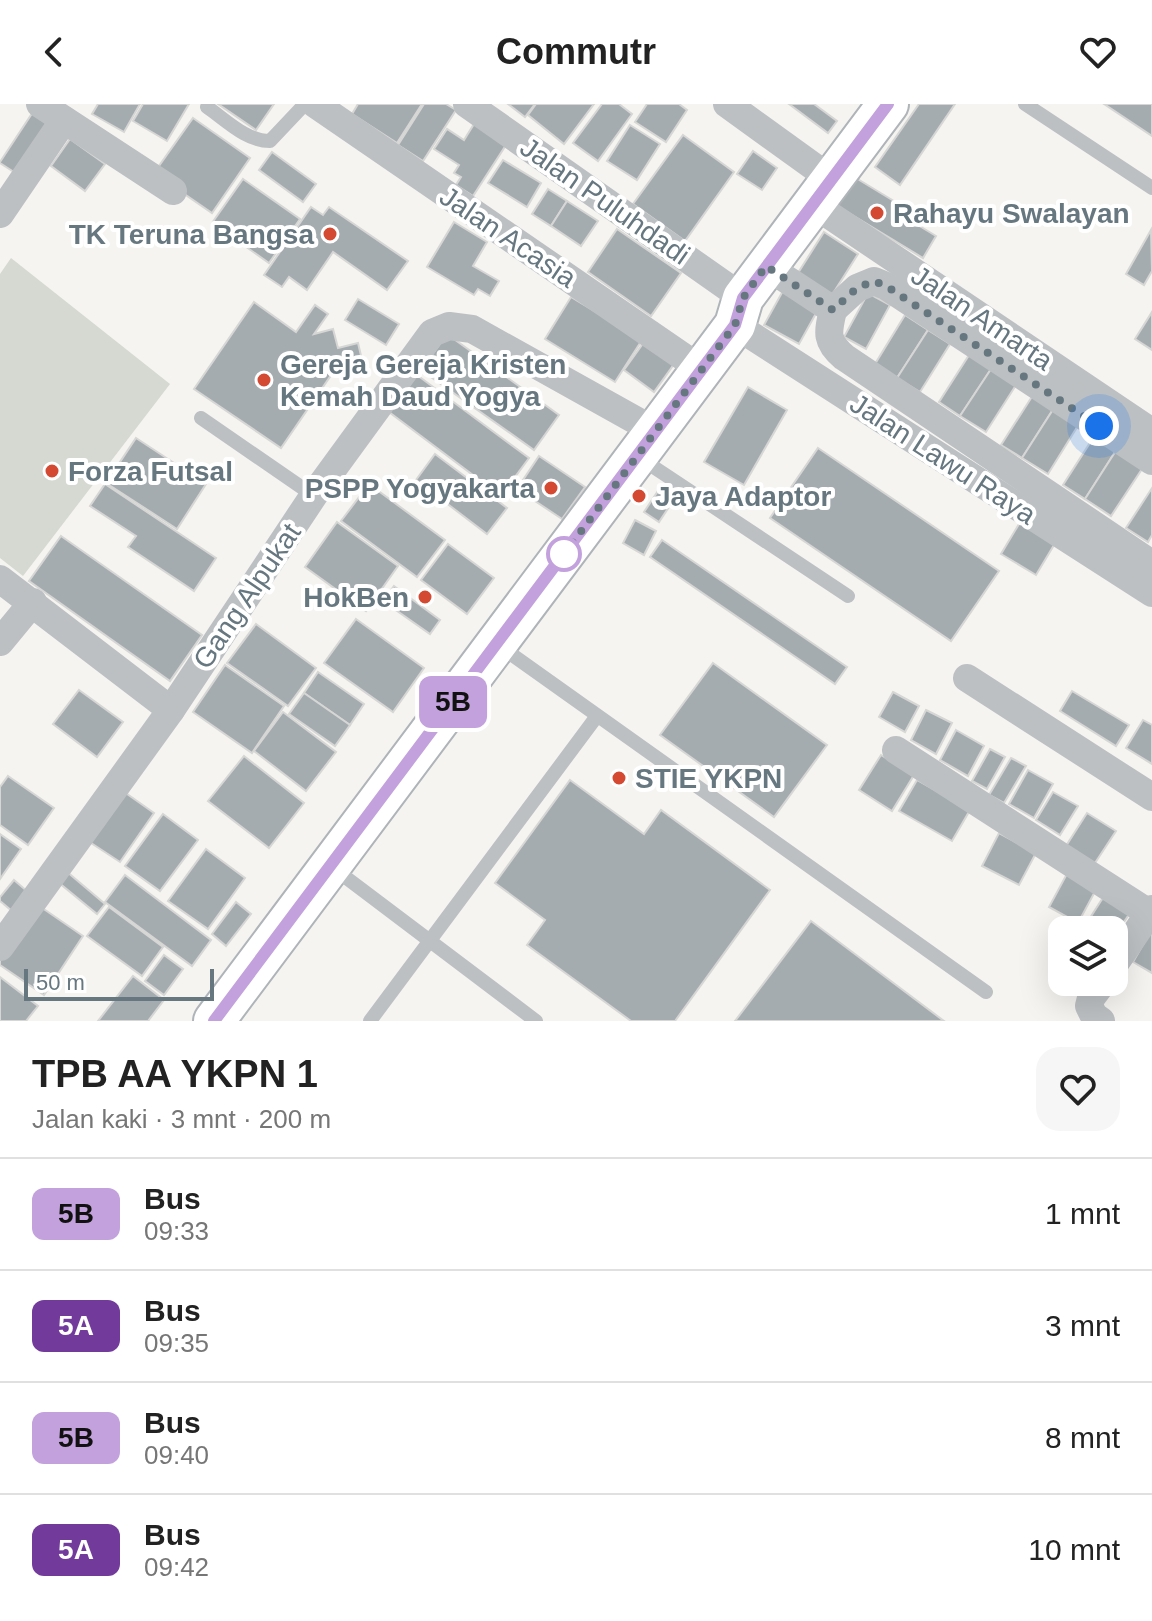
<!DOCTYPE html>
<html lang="id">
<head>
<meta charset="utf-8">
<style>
	body { margin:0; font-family:Arial,sans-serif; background:#f6f6f6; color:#222; height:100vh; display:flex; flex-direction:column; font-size:30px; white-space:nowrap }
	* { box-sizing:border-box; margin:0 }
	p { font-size:26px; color:#767676 }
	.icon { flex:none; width:44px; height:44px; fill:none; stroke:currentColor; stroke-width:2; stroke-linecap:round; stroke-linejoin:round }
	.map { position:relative; height:917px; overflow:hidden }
	.panel { display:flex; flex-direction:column; background:#fff; flex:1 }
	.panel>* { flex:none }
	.badge { padding:0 16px; border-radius:12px; font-size:28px; line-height:52px }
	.controls { position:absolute; left:1048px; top:812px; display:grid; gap:16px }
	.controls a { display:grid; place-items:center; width:80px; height:80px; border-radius:16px; background:#fff; box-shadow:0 8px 32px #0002; font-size:40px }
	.scale { position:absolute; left:24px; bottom:20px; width:190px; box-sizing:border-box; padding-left:8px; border:4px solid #667780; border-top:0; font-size:22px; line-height:28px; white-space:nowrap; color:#667780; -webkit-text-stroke:6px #fff; paint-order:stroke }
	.you { position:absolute; width:40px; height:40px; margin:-20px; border:6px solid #fff; border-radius:50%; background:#1a73e8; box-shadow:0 0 0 12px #1a73e833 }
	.map>.badge { position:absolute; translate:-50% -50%; box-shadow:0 0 0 4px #fff }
	.round { display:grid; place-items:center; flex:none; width:84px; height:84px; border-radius:24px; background:#f6f6f6 }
	.summary { display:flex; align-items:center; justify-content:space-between; height:136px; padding:0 32px }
	h1 { font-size:38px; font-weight:700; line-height:60px }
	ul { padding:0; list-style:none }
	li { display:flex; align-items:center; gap:24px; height:112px; padding:0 32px; border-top:2px solid #e0e0e0 }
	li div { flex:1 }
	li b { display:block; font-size:30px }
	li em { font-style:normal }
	li .badge { min-width:88px; font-weight:700; text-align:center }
	header { display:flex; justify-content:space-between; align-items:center; height:104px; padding:0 32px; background:#fff; font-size:36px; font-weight:700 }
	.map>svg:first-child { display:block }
</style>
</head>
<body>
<header><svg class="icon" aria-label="back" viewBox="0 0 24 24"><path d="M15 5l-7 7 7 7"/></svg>Commutr<svg class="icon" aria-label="heart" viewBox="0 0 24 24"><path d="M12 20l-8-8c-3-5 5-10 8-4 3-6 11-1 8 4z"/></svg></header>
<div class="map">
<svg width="1152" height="917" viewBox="0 0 1152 917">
	<rect width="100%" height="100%" fill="#f5f4f1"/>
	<polygon fill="#d5d9d1" points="11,154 170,280 23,472 0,454 0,170"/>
	<g fill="#a4acb0" stroke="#d6d6d4" stroke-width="2">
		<polygon points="98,0 140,0 124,28 92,10"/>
		<polygon points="143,0 189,0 167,37 133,17"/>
		<polygon points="218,0 274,0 256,26"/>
		<polygon points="358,0 422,0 397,39 352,10"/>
		<polygon points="424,0 446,0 456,6 423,57 398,41"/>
		<polygon points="508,0 535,0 525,13"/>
		<polygon points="536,0 594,0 564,40 528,11"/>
		<polygon points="602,0 619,0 632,10 598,57 573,39"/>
		<polygon points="647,0 679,0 687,6 666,38 635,18"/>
		<polygon points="789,0 814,0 837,17 828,29"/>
		<polygon points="919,0 955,0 900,81 875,63"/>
		<polygon points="1104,0 1152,0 1152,32"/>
		<polygon points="33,8 51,20 17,70 0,59 0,58"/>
		<polygon points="193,14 250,54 212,109 154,69"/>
		<polygon points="474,20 506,41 473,92 456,81 461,73 454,69 459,61 434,45 447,25 464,36"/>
		<polygon points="630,21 660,40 637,76 607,57"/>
		<polygon points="683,31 734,68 685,137 633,100"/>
		<polygon points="70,35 105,60 85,87 51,62"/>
		<polygon points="753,47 777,64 762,86 737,70"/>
		<polygon points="272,48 316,80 303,98 259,66"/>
		<polygon points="503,56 541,79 527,103 488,79"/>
		<polygon points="851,71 907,105 903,112 936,132 923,154 834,100"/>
		<polygon points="243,75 300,115 269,159 212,119"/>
		<polygon points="548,85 567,97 551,122 532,110"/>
		<polygon points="567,97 598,117 581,142 551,122"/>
		<polygon points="311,103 323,111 329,103 408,157 387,186 333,148 307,186 289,173 282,183 264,171"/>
		<polygon points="454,118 487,138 473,162 499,177 490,192 478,185 474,191 427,163"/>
		<polygon points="617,125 681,169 651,212 588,168"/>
		<polygon points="1151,126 1152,167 1144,181 1126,170"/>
		<polygon points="824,128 858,150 832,191 798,169"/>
		<polygon points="784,185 819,204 799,240 764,221"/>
		<polygon points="868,189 890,201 866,245 844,233"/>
		<polygon points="571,193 642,236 615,278 545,235"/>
		<polygon points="358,195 399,220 386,241 345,216"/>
		<polygon points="254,198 296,228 315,201 328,210 314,230 333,225 338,244 358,239 363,260 334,267 281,344 194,285"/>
		<polygon points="1152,208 1152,246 1135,235"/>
		<polygon points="905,211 928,226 897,274 875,260"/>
		<polygon points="928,226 950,240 920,288 897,274"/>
		<polygon points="447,230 559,311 534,346 421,266"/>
		<polygon points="647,234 677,256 654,288 624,266"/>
		<polygon points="971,248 993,262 960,312 939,298"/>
		<polygon points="993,262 1018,278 986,328 960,312"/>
		<polygon points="417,271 529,354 501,392 389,308"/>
		<polygon points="748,283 787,306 744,381 704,358"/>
		<polygon points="1033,291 1054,304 1022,354 1001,341"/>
		<polygon points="1054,304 1079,320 1048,370 1022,354"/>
		<polygon points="1095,331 1117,345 1085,395 1063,381"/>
		<polygon points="136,334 206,380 177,425 106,379"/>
		<polygon points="818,344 999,467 951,537 770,414"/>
		<polygon points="1117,345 1144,362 1111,412 1085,395"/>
		<polygon points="435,350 507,404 487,430 416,376"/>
		<polygon points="539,352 585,383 562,415 517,385"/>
		<polygon points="105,380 216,454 194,487 128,443 136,432 90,402"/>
		<polygon points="369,380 445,436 417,473 341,417"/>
		<polygon points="660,384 675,394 659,418 644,408"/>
		<polygon points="1152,384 1152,431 1148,438 1126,424"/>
		<polygon points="1022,415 1057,436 1036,471 1001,450"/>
		<polygon points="635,416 656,427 644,451 623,439"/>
		<polygon points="337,418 398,462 366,507 305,463"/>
		<polygon points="61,432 202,531 170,577 29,477"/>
		<polygon points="662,436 847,563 835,580 650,453"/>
		<polygon points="448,440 494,474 467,510 421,476"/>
		<polygon points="394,482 440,516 430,530 383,497"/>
		<polygon points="356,515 424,564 393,608 324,559"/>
		<polygon points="256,520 316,564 288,602 227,559"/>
		<polygon points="713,559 827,641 774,713 660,631"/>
		<polygon points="225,561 284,602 252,649 193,608"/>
		<polygon points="318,568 364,600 350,621 304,589"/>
		<polygon points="79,586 123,618 97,653 53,620"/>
		<polygon points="1072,587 1129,621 1116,642 1060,607"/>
		<polygon points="893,588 919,602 905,628 879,613"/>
		<polygon points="304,589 350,621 335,642 289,610"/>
		<polygon points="926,606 952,619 936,650 911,636"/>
		<polygon points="283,608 336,648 306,687 254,647"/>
		<polygon points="1143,616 1152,621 1152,660 1126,644"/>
		<polygon points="956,626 984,642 968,672 940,656"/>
		<polygon points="990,645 1005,653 987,685 972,677"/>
		<polygon points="881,651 914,671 892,707 859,686"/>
		<polygon points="244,652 304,699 269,744 208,697"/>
		<polygon points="1011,654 1026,662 1004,699 989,691"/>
		<polygon points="1028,666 1053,680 1034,714 1009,700"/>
		<polygon points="8,672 54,704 28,741 0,721 0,683"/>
		<polygon points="570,676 644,730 661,706 770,786 675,917 631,917 527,841 545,816 495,779"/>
		<polygon points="917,676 970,706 952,737 899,707"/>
		<polygon points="120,685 154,709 120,758 85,735"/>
		<polygon points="1053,688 1078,702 1060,731 1036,716"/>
		<polygon points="1087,709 1116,727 1095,759 1066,742"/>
		<polygon points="163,710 198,736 160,787 125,762"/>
		<polygon points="999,729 1036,749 1019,781 982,762"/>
		<polygon points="0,730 21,745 0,775"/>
		<polygon points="206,745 245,774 208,825 168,797"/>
		<polygon points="1069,766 1098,782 1078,819 1049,803"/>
		<polygon points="66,767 105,800 97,810 58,778"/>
		<polygon points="125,771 211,836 192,862 105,798"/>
		<polygon points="14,776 28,788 12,807 0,797 0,793"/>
		<polygon points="1106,789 1132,806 1115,831 1114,826 1108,826 1090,814"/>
		<polygon points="236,798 251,810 226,842 212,830"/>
		<polygon points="35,799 83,832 44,891 0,861 0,851"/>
		<polygon points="109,803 163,843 142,872 87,832"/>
		<polygon points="811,817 944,917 735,917"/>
		<polygon points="1152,825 1152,869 1133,858"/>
		<polygon points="164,851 183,865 164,891 145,877"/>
		<polygon points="133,872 164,896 148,917 98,917"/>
		<polygon points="0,873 38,902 26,917 0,917"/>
	</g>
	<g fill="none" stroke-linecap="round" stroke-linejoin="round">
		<defs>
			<polyline id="secondary" points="214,917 735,221 743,194 888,0"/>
		</defs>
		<use href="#secondary" stroke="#aeb4b8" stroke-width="44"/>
		<g stroke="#bcc0c3" stroke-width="14">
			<polyline points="1025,0 1152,84"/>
			<path d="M 207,3 C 226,16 246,37 270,37 L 305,0"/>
			<polyline points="201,314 304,385 316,388"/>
			<polyline points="640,354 848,492"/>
			<polyline points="497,540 986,888"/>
			<polyline points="332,763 536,917"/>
			<polyline points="370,917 597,612"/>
		</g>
		<g stroke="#bcc0c3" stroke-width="28">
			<polyline points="40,0 173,87"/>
			<polyline points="315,0 701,265"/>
			<polyline points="467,0 743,194"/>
			<polyline points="727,0 831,75"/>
			<polyline points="813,100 1152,328"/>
			<polyline points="0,110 64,16"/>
			<polyline points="766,162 833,206 857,184 874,177 886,182 1152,357"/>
			<path d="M 833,206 C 828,228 825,237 844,253 L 1152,460"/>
			<polyline points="735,221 1152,489"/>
			<polyline points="0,475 171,606"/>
			<polyline points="0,538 33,498"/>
			<polyline points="967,574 1152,693"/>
			<polyline points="896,646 1152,811"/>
			<polyline points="0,843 171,606 316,388 432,229 449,222 472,225 655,327"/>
			<polyline points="1114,861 1152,805"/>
			<polyline points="1101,917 1094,912 1089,902 1091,894 1103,878"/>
		</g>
		<use href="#secondary" stroke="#fff" stroke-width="40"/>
	</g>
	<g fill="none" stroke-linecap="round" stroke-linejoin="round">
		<defs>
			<polyline id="line" points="214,917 735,221 743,194 888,0"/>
		</defs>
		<use href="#line" stroke="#fff" stroke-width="18"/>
		<use href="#line" stroke="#c3a1dd" stroke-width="12"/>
		<polyline stroke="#667780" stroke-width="8" stroke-dasharray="0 14.4" points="564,450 735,221 743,194 766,162 833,206 857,184 874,177 886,182 1099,322"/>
	</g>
	<g fill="#d44932" stroke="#fff" stroke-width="3">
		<circle cx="877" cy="109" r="8"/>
		<circle cx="330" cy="130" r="8"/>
		<circle cx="264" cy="276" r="8"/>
		<circle cx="52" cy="367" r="8"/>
		<circle cx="551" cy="384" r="8"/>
		<circle cx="639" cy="392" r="8"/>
		<circle cx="425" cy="493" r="8"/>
		<circle cx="619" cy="674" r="8"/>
	</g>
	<circle fill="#fff" stroke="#c3a1dd" stroke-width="4" cx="564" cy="450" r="16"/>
	<g text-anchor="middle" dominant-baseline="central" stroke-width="8" stroke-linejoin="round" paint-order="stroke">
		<g font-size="28" fill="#667780" stroke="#fff">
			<text transform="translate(605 97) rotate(35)">Jalan Puluhdadi</text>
			<text transform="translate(508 133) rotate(34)">Jalan Acasia</text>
			<text transform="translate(982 214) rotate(34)">Jalan Amarta</text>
			<text transform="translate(943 355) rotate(33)">Jalan Lawu Raya</text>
			<text transform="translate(247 492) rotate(-56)">Gang Alpukat</text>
		</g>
		<g font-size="28" font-weight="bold" fill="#667780" stroke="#fff" text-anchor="start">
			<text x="893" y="109">Rahayu Swalayan</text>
			<text x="314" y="130" text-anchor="end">TK Teruna Bangsa</text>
			<text x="280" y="260">Gereja Gereja Kristen<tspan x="280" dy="32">Kemah Daud Yogya</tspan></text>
			<text x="68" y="367">Forza Futsal</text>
			<text x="535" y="384" text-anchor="end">PSPP Yogyakarta</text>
			<text x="655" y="392">Jaya Adaptor</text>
			<text x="409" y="493" text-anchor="end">HokBen</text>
			<text x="635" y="674">STIE YKPN</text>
		</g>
	</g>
</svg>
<div class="controls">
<a><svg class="icon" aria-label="layers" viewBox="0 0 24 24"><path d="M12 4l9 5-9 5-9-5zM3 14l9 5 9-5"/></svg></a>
</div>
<div class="scale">50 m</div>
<div class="you" style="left:1099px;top:322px"></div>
<b class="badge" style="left:453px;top:598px;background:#c3a1dd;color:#111">5B</b>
</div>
<section class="panel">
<div class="summary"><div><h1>TPB AA YKPN 1</h1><p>Jalan kaki · 3 mnt · 200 m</p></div><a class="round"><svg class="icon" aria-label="heart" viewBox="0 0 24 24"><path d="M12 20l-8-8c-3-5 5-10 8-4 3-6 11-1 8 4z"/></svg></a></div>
<ul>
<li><span class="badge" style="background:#c3a1dd;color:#111">5B</span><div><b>Bus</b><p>09:33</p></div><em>1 mnt</em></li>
<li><span class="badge" style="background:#723a9b;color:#fff">5A</span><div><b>Bus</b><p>09:35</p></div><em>3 mnt</em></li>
<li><span class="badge" style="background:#c3a1dd;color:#111">5B</span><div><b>Bus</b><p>09:40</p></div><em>8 mnt</em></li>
<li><span class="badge" style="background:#723a9b;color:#fff">5A</span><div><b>Bus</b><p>09:42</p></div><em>10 mnt</em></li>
</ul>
</section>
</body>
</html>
